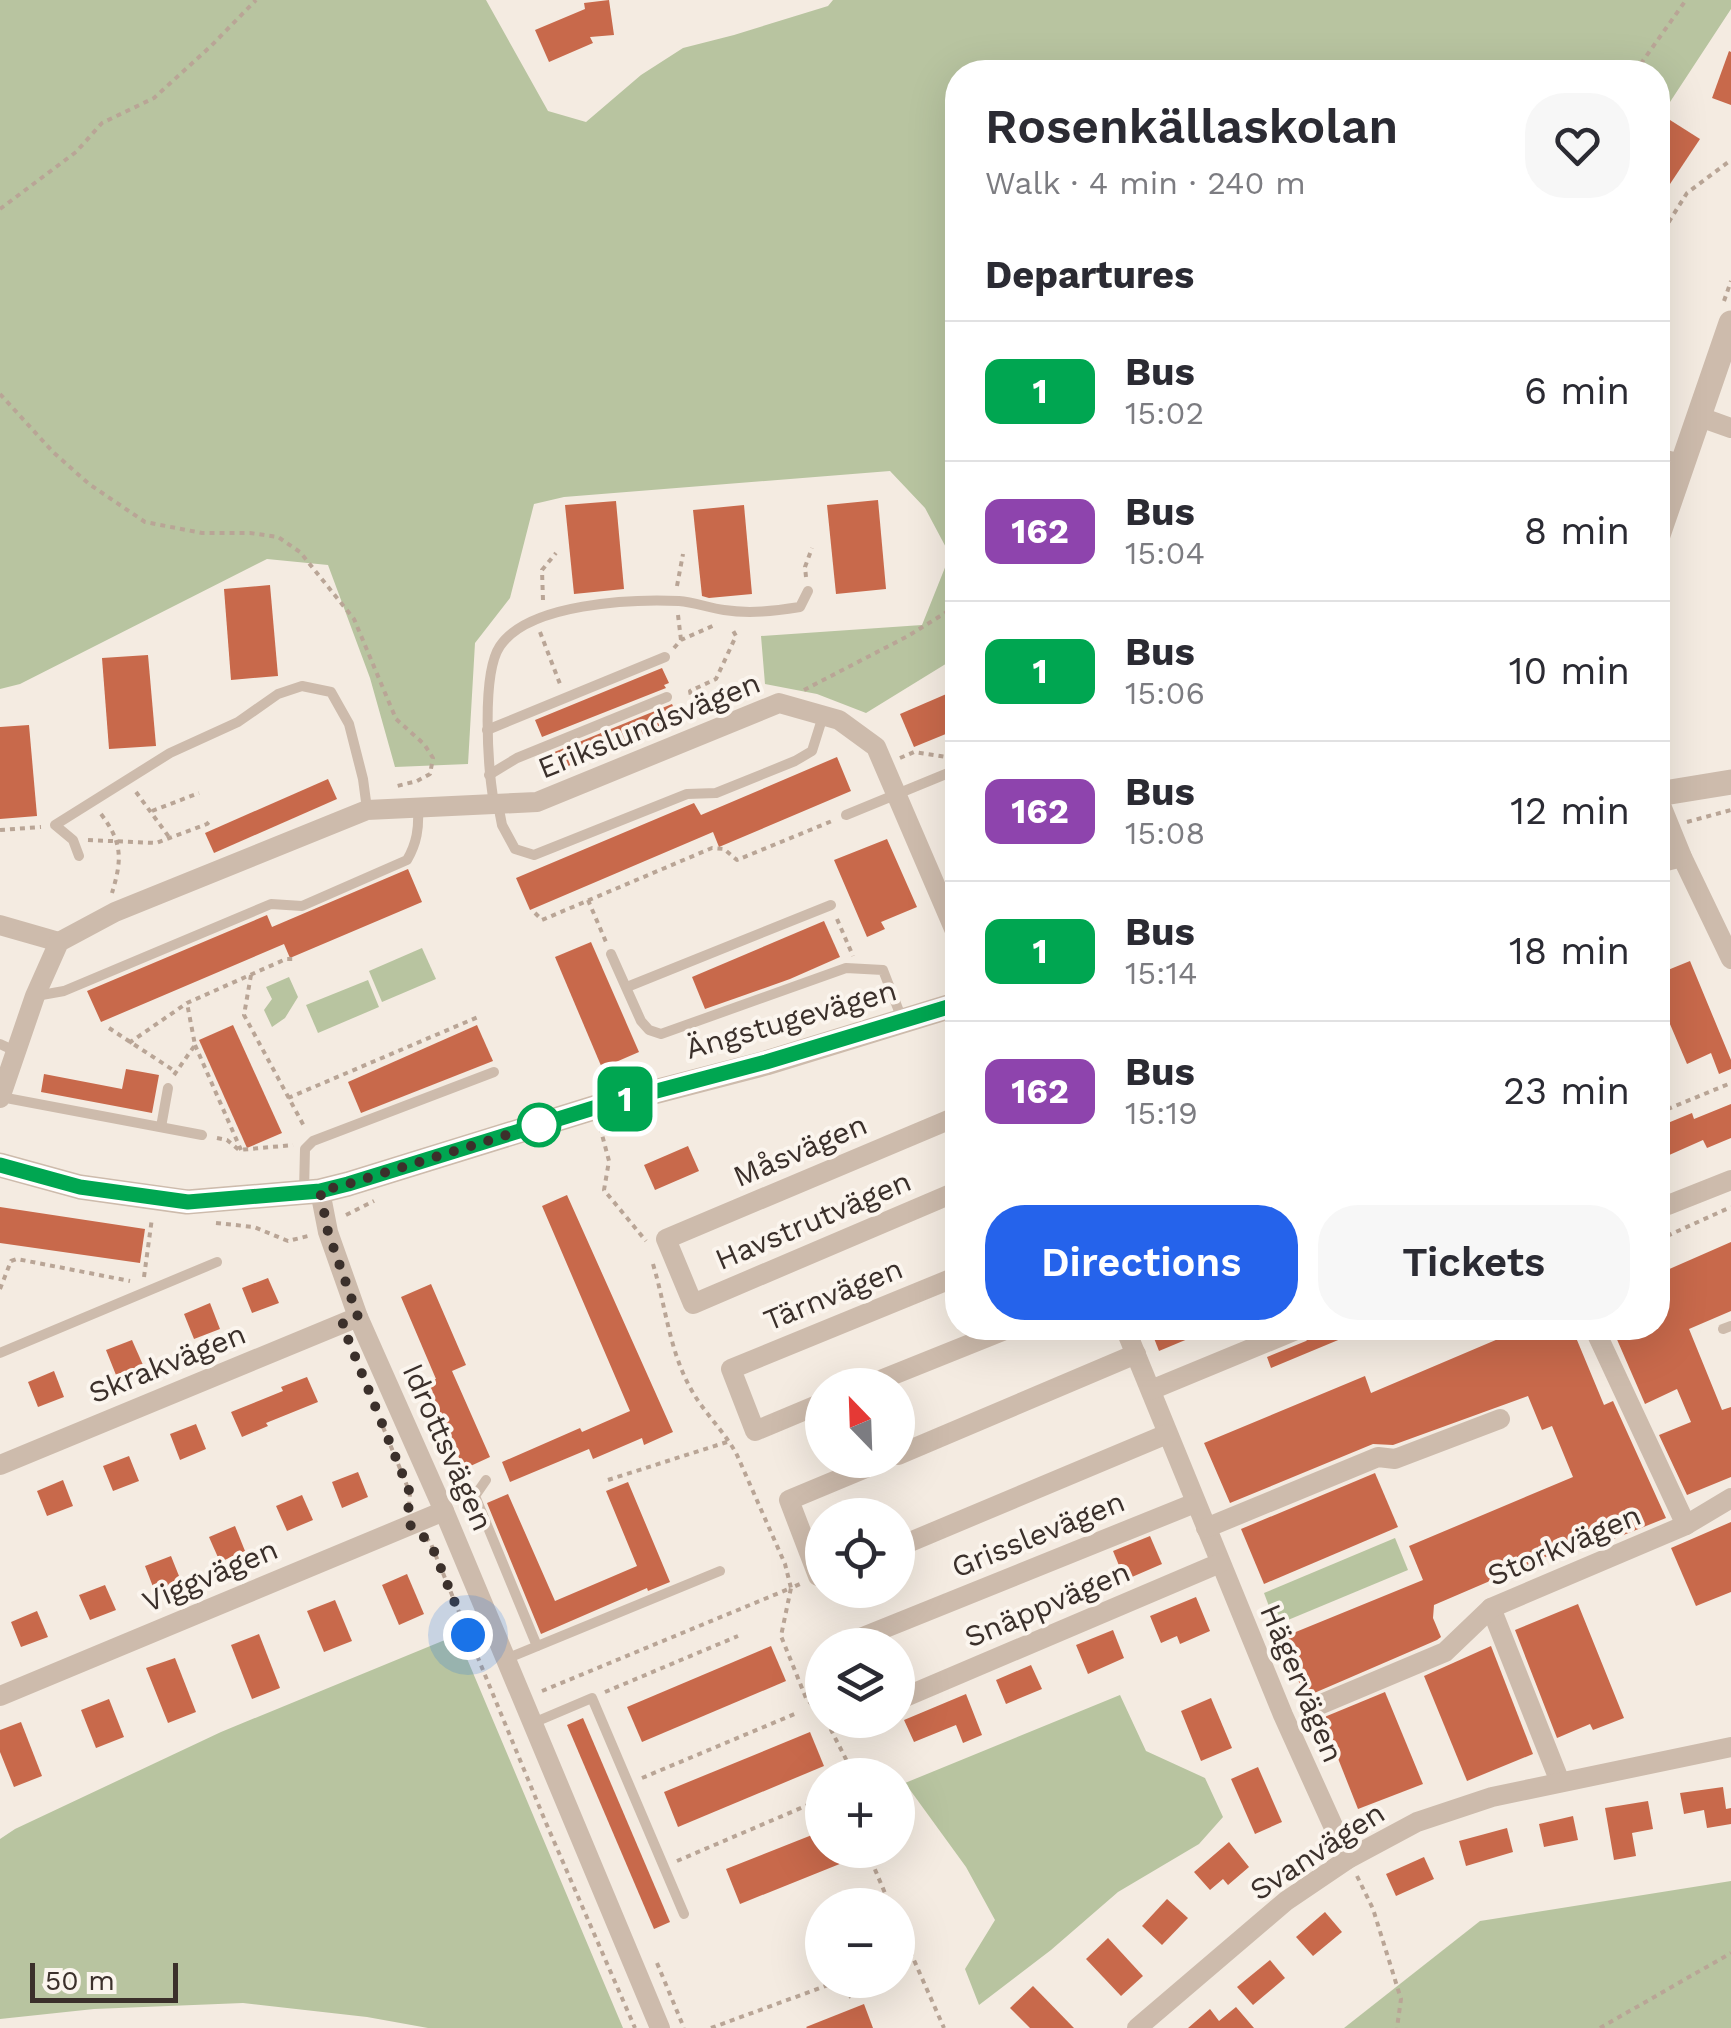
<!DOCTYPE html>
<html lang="en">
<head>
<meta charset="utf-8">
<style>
	body { margin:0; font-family:"Work Sans",sans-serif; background:#f7f7f7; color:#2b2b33; height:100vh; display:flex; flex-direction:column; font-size:38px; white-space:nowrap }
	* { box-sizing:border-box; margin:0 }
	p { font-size:32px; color:#7c7c81 }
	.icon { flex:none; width:55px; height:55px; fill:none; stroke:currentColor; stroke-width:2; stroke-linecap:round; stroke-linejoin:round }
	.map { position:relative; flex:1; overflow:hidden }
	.sheet { position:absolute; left:945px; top:60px; width:725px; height:1280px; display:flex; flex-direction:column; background:#fff; border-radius:40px; box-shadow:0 10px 40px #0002 }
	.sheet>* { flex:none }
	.badge { padding:0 20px; border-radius:15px; font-size:35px; line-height:65px }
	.needle { width:65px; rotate:337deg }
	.controls { position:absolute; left:805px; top:1368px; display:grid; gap:20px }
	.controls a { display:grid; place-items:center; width:110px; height:110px; border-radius:50%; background:#fff; box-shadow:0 10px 40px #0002; font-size:50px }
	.scale { position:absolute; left:30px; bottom:25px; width:148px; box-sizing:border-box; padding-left:10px; border:5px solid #3b302b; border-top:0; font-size:28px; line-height:35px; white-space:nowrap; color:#3b302b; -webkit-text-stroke:8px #fbf5ee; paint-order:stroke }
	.you { position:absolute; width:50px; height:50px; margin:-25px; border:8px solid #fff; border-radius:50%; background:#1a73e8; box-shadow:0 0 0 15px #1a73e833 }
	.map>.badge { position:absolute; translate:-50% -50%; box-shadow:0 0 0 5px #fff }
	h2 { padding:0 40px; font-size:38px; line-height:90px }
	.round { display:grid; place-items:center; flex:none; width:105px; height:105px; border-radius:40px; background:#f7f7f7 }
	.overview { display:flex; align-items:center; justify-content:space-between; height:170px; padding:0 40px }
	h1 { font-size:48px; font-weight:600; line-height:75px }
	.button { display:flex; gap:20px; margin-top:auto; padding:20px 40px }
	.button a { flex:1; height:115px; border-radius:40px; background:#2563eb; color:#fff; font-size:40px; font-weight:600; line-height:115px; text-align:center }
	.button a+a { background:#f7f7f7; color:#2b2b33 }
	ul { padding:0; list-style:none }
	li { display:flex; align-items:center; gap:30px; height:140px; padding:0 40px; border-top:2px solid #e1e1e2 }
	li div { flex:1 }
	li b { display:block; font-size:38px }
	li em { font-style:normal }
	li .badge { min-width:110px; font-weight:700; text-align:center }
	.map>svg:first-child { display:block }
</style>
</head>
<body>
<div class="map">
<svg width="1731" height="2028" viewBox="0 0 1731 2028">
	<rect width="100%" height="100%" fill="#f4ebe1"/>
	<g fill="#b8c4a0">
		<polygon points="0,0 486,0 548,111 586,122 641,75 683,48 734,35 828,6 833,0 1731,0 1731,9 1670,102 1658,102 1658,72 958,72 957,657 866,713 817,694 765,684 761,636 922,625 950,555 925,508 890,471 564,497 534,504 510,598 475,643 468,764 395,767 370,678 328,565 267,559 20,684 0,689"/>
		<polygon points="422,948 436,979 382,1002 369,971"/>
		<polygon points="289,977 298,997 285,1018 272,1027 264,1010 272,999 266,987"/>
		<polygon points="368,980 379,1007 318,1033 306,1005"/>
		<polygon points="1395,1538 1408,1570 1276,1625 1264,1593"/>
		<polygon points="457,1635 623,2028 428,2028 367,2017 243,2003 94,2009 0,2019 0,1839 15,1829 221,1732"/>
		<polygon points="1120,1695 1146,1751 1205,1778 1223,1817 1199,1844 1118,1892 1051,1950 979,2005 965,1969 995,1920 966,1867 905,1783"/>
		<polygon points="1731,1881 1731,2028 1344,2028 1480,1921"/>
	</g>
	<g fill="#c8694b">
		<polygon points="609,0 614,35 590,37 593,43 549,62 535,30 585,9 584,3"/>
		<polygon points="1729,51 1731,52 1731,105 1712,98"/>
		<polygon points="1670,120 1700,139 1658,202 1658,139"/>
		<polygon points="878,500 886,589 836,594 827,505"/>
		<polygon points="616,501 624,589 574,594 565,505"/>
		<polygon points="744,505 752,594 709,598 702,596 693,510"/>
		<polygon points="270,585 278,676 231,680 224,589"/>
		<polygon points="148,655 156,746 109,749 102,658"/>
		<polygon points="662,668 669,683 664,685 666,688 542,737 535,720"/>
		<polygon points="958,689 958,729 914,747 900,714"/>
		<polygon points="672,704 679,719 559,770 552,753"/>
		<polygon points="29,725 37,816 0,819 0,727"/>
		<polygon points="837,757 851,791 719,847 713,832 530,910 516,878 694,803 701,815"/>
		<polygon points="328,779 337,799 214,853 205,833"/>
		<polygon points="887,839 917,907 881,922 885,929 867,937 834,860"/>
		<polygon points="408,869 422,902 290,958 284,944 101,1022 87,991 267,915 272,927"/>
		<polygon points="824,921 840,957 790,979 705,1009 692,977"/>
		<polygon points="591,942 639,1052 602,1068 555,957"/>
		<polygon points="1690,961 1731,1060 1731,1069 1719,1074 1711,1053 1687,1064 1658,996 1658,974"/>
		<polygon points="233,1025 282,1133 247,1148 199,1040"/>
		<polygon points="477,1025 493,1061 361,1113 348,1082"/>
		<polygon points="126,1069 159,1075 152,1113 41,1092 44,1074 122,1089"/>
		<polygon points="1731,1104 1731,1138 1707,1148 1703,1140 1658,1160 1658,1127 1692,1113 1694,1119"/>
		<polygon points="688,1146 699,1171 655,1190 644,1165"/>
		<polygon points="567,1195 673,1432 644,1445 642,1438 593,1459 589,1449 510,1482 502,1462 580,1428 582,1432 630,1411 542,1206"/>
		<polygon points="0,1207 145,1229 140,1263 0,1243"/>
		<polygon points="1731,1242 1731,1311 1689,1329 1722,1410 1731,1407 1731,1477 1687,1495 1659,1435 1691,1422 1677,1389 1645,1404 1612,1328 1658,1328 1658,1274"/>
		<polygon points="268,1278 279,1303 252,1313 242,1288"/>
		<polygon points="431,1284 466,1365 452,1371 490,1457 464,1469 426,1383 436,1379 401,1297"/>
		<polygon points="210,1303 220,1329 194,1339 184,1314"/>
		<polygon points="1150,1328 1214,1328 1159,1351"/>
		<polygon points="1328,1328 1367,1328 1271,1368 1267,1357 1306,1341 1313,1334"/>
		<polygon points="1524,1328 1572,1328 1604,1405 1613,1401 1666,1518 1601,1544 1597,1535 1434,1605 1433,1618 1441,1637 1437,1640 1305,1697 1281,1638 1423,1580 1409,1546 1573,1477 1552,1426 1542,1430 1528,1396 1393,1445 1373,1444 1230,1503 1204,1443 1365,1376 1371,1393"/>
		<polygon points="132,1340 143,1365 116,1375 106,1350"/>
		<polygon points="54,1371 64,1397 38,1407 28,1382"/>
		<polygon points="307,1377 318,1402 266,1423 268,1426 242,1437 231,1412 283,1391 281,1387"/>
		<polygon points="196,1424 206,1449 180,1460 170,1434"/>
		<polygon points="129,1456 139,1481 113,1491 103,1466"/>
		<polygon points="358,1472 368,1497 342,1508 332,1482"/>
		<polygon points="1375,1473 1398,1527 1264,1584 1241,1529"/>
		<polygon points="63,1480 73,1506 47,1516 37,1491"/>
		<polygon points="628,1482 670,1582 648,1591 647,1588 541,1634 487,1503 508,1494 555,1601 637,1566 606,1491"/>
		<polygon points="302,1495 313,1520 287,1531 276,1506"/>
		<polygon points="1731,1522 1731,1592 1696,1606 1671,1548"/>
		<polygon points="235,1526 245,1551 220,1562 209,1537"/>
		<polygon points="1150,1536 1162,1564 1125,1580 1113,1551"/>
		<polygon points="171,1556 181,1581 155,1592 145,1566"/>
		<polygon points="407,1574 424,1614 399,1625 382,1585"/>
		<polygon points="105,1585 116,1610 90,1620 79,1595"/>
		<polygon points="1196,1597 1210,1631 1180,1644 1177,1636 1161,1643 1150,1616"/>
		<polygon points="335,1600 352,1641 324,1652 307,1611"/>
		<polygon points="1578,1604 1624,1718 1593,1730 1590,1724 1557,1738 1515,1630"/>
		<polygon points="37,1611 48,1637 21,1647 11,1622"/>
		<polygon points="1113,1630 1124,1658 1088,1674 1076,1645"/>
		<polygon points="259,1634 280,1688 252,1699 231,1645"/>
		<polygon points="771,1646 786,1681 642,1742 627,1707"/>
		<polygon points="1491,1646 1533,1754 1467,1781 1424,1676"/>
		<polygon points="175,1658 196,1712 168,1723 146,1668"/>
		<polygon points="1031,1665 1042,1689 1006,1704 996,1680"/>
		<polygon points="1385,1692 1423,1784 1358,1809 1322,1718"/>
		<polygon points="966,1694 982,1735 963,1743 956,1725 914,1742 904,1720"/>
		<polygon points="1211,1698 1232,1748 1201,1761 1181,1711"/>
		<polygon points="109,1699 124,1737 96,1748 81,1710"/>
		<polygon points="583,1718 670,1922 654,1929 567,1725"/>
		<polygon points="21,1722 42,1776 14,1787 0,1752 0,1730"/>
		<polygon points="810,1732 824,1766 678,1827 664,1792"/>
		<polygon points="1258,1767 1282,1822 1255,1834 1231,1779"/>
		<polygon points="1723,1787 1726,1809 1731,1808 1731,1824 1707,1828 1704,1810 1684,1814 1680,1793"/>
		<polygon points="1648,1801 1653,1829 1632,1833 1636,1856 1614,1860 1605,1808"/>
		<polygon points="1573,1816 1578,1840 1544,1847 1539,1824"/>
		<polygon points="1507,1828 1513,1852 1466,1866 1459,1841"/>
		<polygon points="822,1831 822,1850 872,1851 740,1904 726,1869"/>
		<polygon points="1229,1842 1249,1867 1228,1885 1223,1879 1210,1890 1194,1872"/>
		<polygon points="1424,1857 1434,1879 1396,1896 1386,1874"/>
		<polygon points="1167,1899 1188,1918 1162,1945 1142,1926"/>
		<polygon points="1325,1912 1342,1932 1313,1956 1296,1937"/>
		<polygon points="1108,1938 1143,1976 1121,1996 1086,1959"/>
		<polygon points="1270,1960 1285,1978 1253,2005 1237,1987"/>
		<polygon points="1033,1986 1074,2028 1030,2028 1010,2008"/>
		<polygon points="864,2004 873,2028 807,2028 806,2027"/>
		<polygon points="1236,2007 1254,2028 1188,2028 1210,2009 1219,2021"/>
	</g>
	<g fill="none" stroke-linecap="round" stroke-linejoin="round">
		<g stroke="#b9a596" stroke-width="4" stroke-dasharray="5 5" stroke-linecap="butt">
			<polyline points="1635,72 1686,0"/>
			<polyline points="0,209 76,152 102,123 154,98 211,46 256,0"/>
			<polyline points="1658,239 1687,193 1731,160"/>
			<polyline points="1724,301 1731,281"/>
			<polyline points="0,394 53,452 89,484 145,522 202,533 250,533 278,537 300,552 354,619 396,719 424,744 433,758 430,774 417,781 393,787"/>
			<polyline points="806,577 805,567 812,548"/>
			<polyline points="677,586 683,554"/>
			<polyline points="543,600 542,570 556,553"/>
			<polyline points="678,615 681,640"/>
			<polyline points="540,632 560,684"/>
			<polyline points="674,648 681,640 717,624"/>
			<polyline points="804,690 908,636 958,605"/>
			<polyline points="695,714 690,691 716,679 736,636 731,627"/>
			<polyline points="900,758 914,752 946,757 958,752"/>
			<polyline points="136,792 169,837"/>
			<polyline points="152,811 199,793"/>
			<path d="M 101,814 C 123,843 122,860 112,893"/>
			<polyline points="1687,822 1731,810"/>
			<polyline points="0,830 41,827"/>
			<polyline points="88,840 156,843 207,824 212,819"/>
			<polyline points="588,900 606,942"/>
			<polyline points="535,913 542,920 712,848 724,849 737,860 832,821"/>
			<polyline points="837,919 853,956"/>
			<polyline points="251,975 244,1015 305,1128"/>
			<polyline points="109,1028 176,1072"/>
			<polyline points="129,1043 187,1003 286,959 297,959"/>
			<polyline points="195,1045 241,1150"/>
			<polyline points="174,1075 195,1045 187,1003"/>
			<polyline points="288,1098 478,1017"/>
			<polyline points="1658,1113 1731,1083"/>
			<polyline points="600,1127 609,1161 604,1190 646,1241"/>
			<polyline points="217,1138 227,1140 239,1150 293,1145"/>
			<polyline points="346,1215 374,1201"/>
			<polyline points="216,1223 254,1227 288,1241 308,1236"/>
			<polyline points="1658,1240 1731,1207"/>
			<path d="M 653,1264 C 666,1307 669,1351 692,1391 C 705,1414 725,1432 737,1455 L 785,1564 L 791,1588 L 800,1584"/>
			<polyline points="144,1277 152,1218"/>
			<polyline points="0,1289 11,1261 17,1259 130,1281"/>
			<polyline points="383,1427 410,1493 409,1506"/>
			<polyline points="608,1480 727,1442"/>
			<polyline points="426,1537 431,1544 546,1823 635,2028"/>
			<polyline points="542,1691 791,1588 781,1636 806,1698 822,1716"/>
			<polyline points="605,1692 738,1636"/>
			<polyline points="826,1720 854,1775"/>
			<polyline points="642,1778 797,1713"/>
			<polyline points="870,1850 871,1860 890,1905"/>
			<polyline points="677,1861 822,1799"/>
			<polyline points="1357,1876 1373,1909 1401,1999 1397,2028"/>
			<polyline points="898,1924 944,2028"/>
			<polyline points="657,1963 684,2028"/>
			<polyline points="711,2028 831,1984 851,1997"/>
			<polyline points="1600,2028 1731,1953"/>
		</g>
		<g stroke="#cdbbac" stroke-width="10">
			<polyline points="1658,116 1659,115"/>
			<polyline points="1658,453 1683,459"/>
			<polyline points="487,730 665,657"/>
			<polyline points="489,775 517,758 667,697"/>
			<path d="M 494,803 C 488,769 481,674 500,646 C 529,603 632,599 679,601 C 694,602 709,608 724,610 C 750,614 774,611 800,607 L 808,591"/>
			<polyline points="498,804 502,825 515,849 534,855 687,794 716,793 795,761 812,751 823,716"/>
			<polyline points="846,815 958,769"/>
			<polyline points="79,856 73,840 55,825 170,753 238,722 278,694 302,686 331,692 349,724 363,779 367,809"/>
			<polyline points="611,954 641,1021 649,1030 661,1034 846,968 883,970 902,1019"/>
			<polyline points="627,987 831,905"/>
			<path d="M 36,996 L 64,991 L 271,904 L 302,906 L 407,860 C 417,843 419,828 418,808"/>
			<polyline points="0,1044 15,1051"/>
			<polyline points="1,1097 202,1135"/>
			<polyline points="161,1127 168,1088"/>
			<polyline points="304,1191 305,1149 313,1141 494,1072"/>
			<polyline points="1723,1329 1731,1326"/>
			<polyline points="0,1353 217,1262"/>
			<polyline points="486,1480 475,1496 537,1646"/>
			<polyline points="506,1659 720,1571"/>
			<polyline points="533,1723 592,1698 684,1914"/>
		</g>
		<g stroke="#cdbbac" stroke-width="20">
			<polyline points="1700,417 1731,428"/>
			<polyline points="1658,798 1682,857 1731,959"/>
			<polyline points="1658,863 1682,857"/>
			<polyline points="0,925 59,942"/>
			<polyline points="0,1098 35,996 59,942 115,912 367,810 537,802 779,703 839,720 876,747 958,938"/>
			<polyline points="958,1116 666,1239 693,1304 958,1191"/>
			<polyline points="320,1191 328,1232 358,1317 444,1511 660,2028"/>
			<polyline points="1658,1205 1668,1205 1731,1180"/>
			<polyline points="1125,1328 1283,1715 1348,1859"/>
			<polyline points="1594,1328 1686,1525"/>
			<polyline points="868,1385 1010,1328"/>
			<polyline points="1151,1390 1301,1328"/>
			<polyline points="822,1403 755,1431 731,1369 958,1276"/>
			<polyline points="898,1455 1136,1354"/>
			<polyline points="0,1465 358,1317"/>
			<polyline points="1206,1528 1378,1457 1395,1459 1500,1419"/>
			<polyline points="898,1547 1167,1434"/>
			<polyline points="822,1577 818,1576 789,1500 885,1460"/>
			<polyline points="1491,1608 1560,1782"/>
			<polyline points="849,1645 848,1643 1195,1503"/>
			<polyline points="0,1696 444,1511"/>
			<polyline points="898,1700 1220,1563"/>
			<polyline points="1319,1705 1445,1652 1491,1608 1686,1525 1731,1498"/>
			<polyline points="1137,2028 1286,1901 1348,1859 1417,1822 1492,1797 1731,1747"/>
		</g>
		<g stroke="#cdbbac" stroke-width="25">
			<polyline points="1658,535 1731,323"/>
			<polyline points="1658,794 1731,782"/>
			<polyline points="0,1165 80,1187 187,1202 320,1191 348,1184 600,1106 766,1063 958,1004"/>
		</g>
	</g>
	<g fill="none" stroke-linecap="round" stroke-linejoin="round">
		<defs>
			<polyline id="line" points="0,1165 80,1187 188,1202 320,1191 348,1184 600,1106 766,1062 958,1004"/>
		</defs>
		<use href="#line" stroke="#fff" stroke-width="22"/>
		<use href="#line" stroke="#00a651" stroke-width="15"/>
		<path stroke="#3b302b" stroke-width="10" stroke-dasharray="0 18" d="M 468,1635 L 431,1544 C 426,1537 416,1533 412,1528 C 406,1519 409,1502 410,1493 L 342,1324 L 358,1317 L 328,1232 L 320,1191 L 348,1184 L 539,1125"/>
	</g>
	<circle fill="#fff" stroke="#00a651" stroke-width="5" cx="539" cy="1125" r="20"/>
	<g text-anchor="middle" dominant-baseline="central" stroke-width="8" stroke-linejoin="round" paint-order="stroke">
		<g font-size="30" fill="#3b302b" stroke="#fbf5ee">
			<text transform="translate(649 725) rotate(-22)">Erikslundsvägen</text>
			<text transform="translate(791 1019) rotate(-16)">Ängstugevägen</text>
			<text transform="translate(800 1150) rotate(-23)">Måsvägen</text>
			<text transform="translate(813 1220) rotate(-23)">Havstrutvägen</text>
			<text transform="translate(833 1294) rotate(-22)">Tärnvägen</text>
			<text transform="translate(167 1363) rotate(-22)">Skrakvägen</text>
			<text transform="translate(448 1447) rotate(66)">Idrottsvägen</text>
			<text transform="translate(1038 1534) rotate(-22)">Grisslevägen</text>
			<text transform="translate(1564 1545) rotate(-23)">Storkvägen</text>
			<text transform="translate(210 1575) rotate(-23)">Viggvägen</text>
			<text transform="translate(1047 1604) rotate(-23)">Snäppvägen</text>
			<text transform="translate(1302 1683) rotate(67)">Hägervägen</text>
			<text transform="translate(1317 1851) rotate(-33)">Svanvägen</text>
		</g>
	</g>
</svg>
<div class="controls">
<a><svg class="needle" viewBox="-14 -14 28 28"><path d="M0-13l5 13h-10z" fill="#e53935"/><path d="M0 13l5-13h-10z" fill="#7c7c81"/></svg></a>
<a><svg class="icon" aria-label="locate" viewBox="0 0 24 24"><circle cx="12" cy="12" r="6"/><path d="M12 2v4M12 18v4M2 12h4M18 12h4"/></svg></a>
<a><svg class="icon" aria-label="layers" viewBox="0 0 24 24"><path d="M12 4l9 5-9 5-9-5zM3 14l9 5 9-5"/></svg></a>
<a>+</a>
<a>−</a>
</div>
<div class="scale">50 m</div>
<div class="you" style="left:468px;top:1635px"></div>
<b class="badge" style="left:625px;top:1099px;background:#00a651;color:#fff">1</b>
<section class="sheet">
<div class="overview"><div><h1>Rosenkällaskolan</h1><p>Walk · 4 min · 240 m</p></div><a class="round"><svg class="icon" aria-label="heart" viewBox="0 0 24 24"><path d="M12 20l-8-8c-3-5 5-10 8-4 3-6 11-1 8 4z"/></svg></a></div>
<h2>Departures</h2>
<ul>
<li><span class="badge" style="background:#00a651;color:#fff">1</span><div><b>Bus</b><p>15:02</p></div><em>6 min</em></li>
<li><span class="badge" style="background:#8e44ad;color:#fff">162</span><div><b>Bus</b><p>15:04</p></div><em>8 min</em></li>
<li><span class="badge" style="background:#00a651;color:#fff">1</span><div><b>Bus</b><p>15:06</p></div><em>10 min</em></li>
<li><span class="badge" style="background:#8e44ad;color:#fff">162</span><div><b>Bus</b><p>15:08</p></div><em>12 min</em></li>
<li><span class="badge" style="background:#00a651;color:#fff">1</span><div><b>Bus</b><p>15:14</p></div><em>18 min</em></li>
<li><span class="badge" style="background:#8e44ad;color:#fff">162</span><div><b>Bus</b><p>15:19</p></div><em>23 min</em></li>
</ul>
<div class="button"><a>Directions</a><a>Tickets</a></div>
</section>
</div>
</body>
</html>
